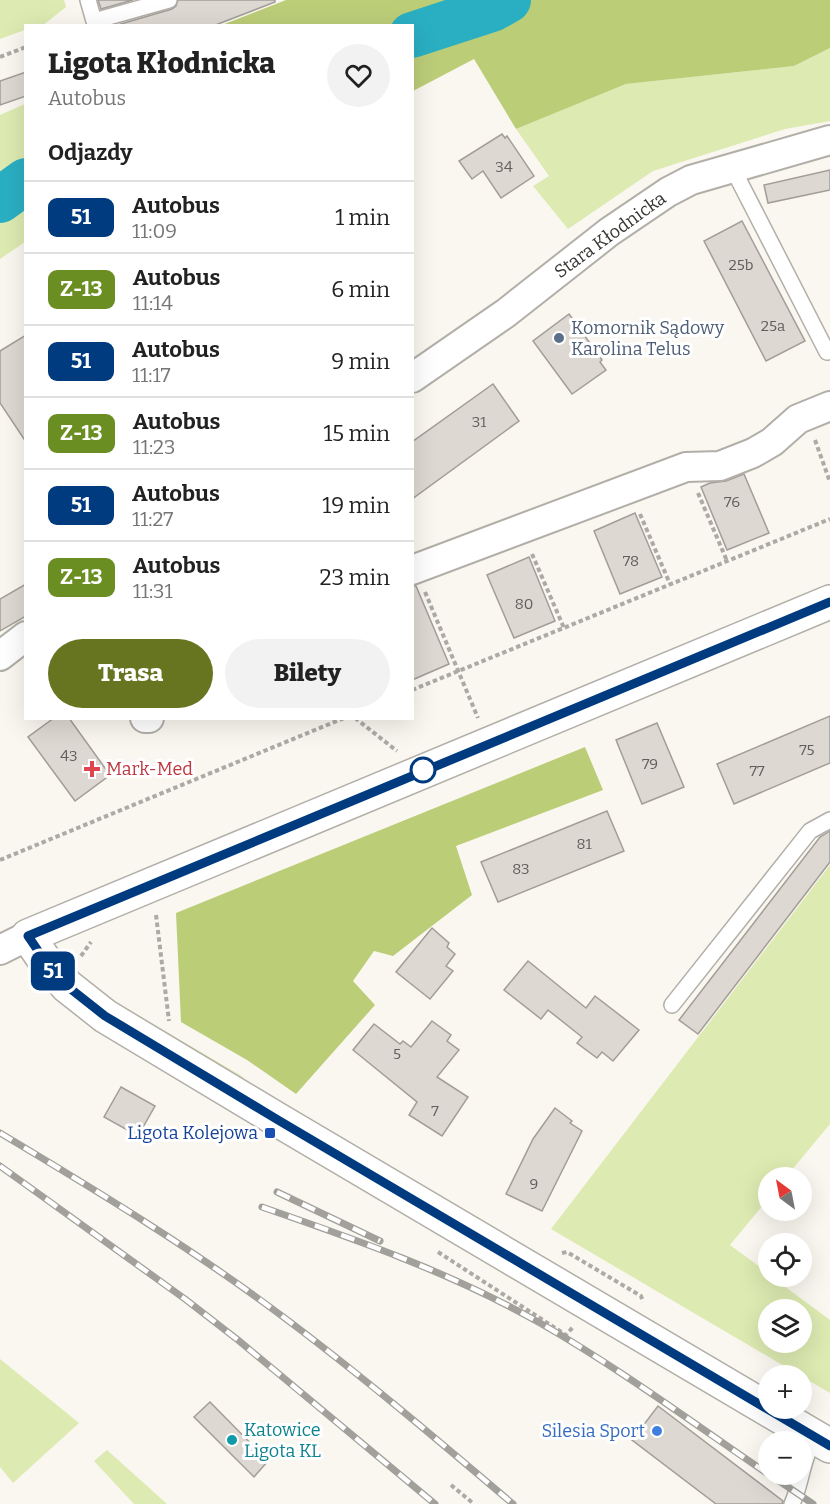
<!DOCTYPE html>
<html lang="pl">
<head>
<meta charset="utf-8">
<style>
	body { margin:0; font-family:Bitter,serif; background:#f2f2f2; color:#222; height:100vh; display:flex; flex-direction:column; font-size:22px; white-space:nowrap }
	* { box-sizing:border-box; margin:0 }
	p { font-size:20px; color:#767676 }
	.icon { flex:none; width:33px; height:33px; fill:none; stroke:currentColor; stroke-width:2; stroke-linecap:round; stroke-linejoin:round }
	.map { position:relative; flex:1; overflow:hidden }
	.side { position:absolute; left:24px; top:24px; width:390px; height:696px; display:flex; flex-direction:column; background:#fff; border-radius:0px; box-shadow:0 6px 24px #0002 }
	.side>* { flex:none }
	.badge { padding:0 12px; border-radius:9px; font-size:21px; line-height:39px }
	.needle { width:39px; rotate:328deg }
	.tools { position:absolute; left:758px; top:1167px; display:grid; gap:12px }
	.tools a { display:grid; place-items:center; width:54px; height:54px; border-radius:50%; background:#fff; box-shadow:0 6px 24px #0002; font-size:30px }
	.map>.badge { position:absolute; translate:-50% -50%; box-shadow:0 0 0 3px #fff }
	h2 { padding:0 24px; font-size:22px; line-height:54px }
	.round { display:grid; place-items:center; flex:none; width:63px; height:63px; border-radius:32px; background:#f2f2f2 }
	.headline { display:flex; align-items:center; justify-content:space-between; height:102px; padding:0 24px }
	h1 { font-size:28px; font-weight:800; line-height:45px }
	.action { display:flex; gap:12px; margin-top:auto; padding:12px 24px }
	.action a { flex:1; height:69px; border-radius:36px; background:#677521; color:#fff; font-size:24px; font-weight:800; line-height:69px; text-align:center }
	.action a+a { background:#f2f2f2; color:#222 }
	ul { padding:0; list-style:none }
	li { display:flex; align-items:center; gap:18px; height:72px; padding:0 24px; border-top:2px solid #e0e0e0 }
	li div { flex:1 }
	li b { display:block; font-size:22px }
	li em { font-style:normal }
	li .badge { min-width:66px; font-weight:700; text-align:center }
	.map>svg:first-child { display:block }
</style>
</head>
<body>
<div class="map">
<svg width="830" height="1504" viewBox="0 0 830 1504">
	<rect width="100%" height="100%" fill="#faf7f0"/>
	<g fill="#ddeab1" fill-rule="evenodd">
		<polygon points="0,0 64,0 66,7 43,25 26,26 25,30 0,39"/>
		<polygon points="830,48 830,121 785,129 653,171 568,229 533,186 549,176 516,129 626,84 794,66"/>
		<polygon points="25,104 25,242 0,259 0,115"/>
		<path d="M 830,865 L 830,1124 L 786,1177 L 768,1178 L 768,1199 L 730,1245 L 768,1273 L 768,1276 L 772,1277 L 830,1320 L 830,1393 L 551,1229 ZM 768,1310 L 801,1310 L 801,1342 L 768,1342 Z"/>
		<polygon points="136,1014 240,1075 262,1094 239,1076 135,1016"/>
		<polygon points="0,1359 79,1423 13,1483 0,1467"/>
		<polygon points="107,1450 167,1504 134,1504 94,1461"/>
	</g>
	<g fill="#bccd78">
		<polygon points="286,0 830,0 830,48 794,66 626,84 516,129 474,59 413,91 412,26 222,25"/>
		<polygon points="585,747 603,790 456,846 472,895 393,956 374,951 353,981 375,1005 296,1094 247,1060 181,1022 176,913"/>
	</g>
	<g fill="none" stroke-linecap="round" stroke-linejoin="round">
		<g stroke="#2aafc2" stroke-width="46">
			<polyline points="412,35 492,9 508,0"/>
			<polyline points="0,200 26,181"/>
		</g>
	</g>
	<g fill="#ded8d2" stroke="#a39d98" stroke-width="1.5">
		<polygon points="98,0 133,0 101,9"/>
		<polygon points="178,0 275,0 275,2 213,26 114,26 172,9 176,6"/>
		<polygon points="26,72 26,96 0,105 0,81"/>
		<polygon points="502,134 505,138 507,136 534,176 501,198 483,171 472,179 459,161"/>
		<polygon points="830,170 830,190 768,203 764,185"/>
		<polygon points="742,221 805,341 766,361 704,241"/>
		<polygon points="569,314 602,360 600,362 606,370 572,394 533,341"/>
		<polygon points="26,335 26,442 0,403 0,351"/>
		<polygon points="493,384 519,421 412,499 412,442"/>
		<polygon points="744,474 769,533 727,550 701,487 710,483 726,481"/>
		<polygon points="635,513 662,577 620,594 594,531"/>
		<polygon points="529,557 555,621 514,638 487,575"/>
		<polygon points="26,584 26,616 0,631 0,599"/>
		<polygon points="412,586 416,586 449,664 412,680"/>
		<polygon points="830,716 830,763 734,804 717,764"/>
		<polygon points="54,718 69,718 110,775 75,801 28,737"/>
		<polygon points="657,723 684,787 642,804 616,740"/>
		<polygon points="607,811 624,851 498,902 481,862"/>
		<polygon points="830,831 830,862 698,1034 679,1020 820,837"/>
		<polygon points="432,928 449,943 447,947 455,954 446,966 453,971 430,999 396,972"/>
		<polygon points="528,961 586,1008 595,996 639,1030 613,1061 602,1052 597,1058 577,1043 582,1037 548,1010 541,1019 504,990"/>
		<polygon points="432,1021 451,1035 447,1041 459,1050 437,1077 468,1097 442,1136 409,1115 417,1102 353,1050 374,1024 400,1044 403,1041 411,1047"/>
		<polygon points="121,1087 155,1106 138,1136 104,1117"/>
		<polygon points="555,1108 572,1121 570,1123 582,1131 542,1211 506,1194 533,1139"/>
		<polygon points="210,1402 268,1461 254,1477 194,1417"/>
		<polygon points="658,1406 783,1501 782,1504 716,1504 632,1440"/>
	</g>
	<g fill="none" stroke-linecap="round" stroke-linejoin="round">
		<defs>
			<g id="service">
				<polyline points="88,0 94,21 169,0"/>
				<polyline points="732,167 827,352"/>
				<polyline points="672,1005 810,831 830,820"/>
				<path d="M 792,1504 C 802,1482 802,1458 815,1437"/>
			</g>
			<g id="minor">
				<polyline points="412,378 506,313 609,232 668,192 691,180 830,140"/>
				<polyline points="412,570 686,467 720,466 753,453 772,442 798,419 830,406"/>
				<polyline points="0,656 26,636"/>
				<polyline points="145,718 149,718"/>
				<polyline points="0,950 28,936"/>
			</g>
			<polyline id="tertiary" points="830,602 28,936 43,958 67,986 105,1016 278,1120 830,1446"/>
		</defs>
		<use href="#service" stroke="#b2afa8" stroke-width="18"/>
		<use href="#minor" stroke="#b2afa8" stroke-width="32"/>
		<use href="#tertiary" stroke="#b2afa8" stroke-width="36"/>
		<g stroke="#adaaa5" stroke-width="4" stroke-dasharray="4.5 3" stroke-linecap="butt">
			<polyline points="0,57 26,47"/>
			<polyline points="815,440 830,482"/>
			<polyline points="698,493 727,561"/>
			<polyline points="640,514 670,584"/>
			<polyline points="532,554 564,628"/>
			<polyline points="425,592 478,718"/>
			<polyline points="412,690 830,519"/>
			<polyline points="355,718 397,751"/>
			<polyline points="0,860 344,718"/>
			<polyline points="156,915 169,1021"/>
			<polyline points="81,956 91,942"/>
			<polyline points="438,1252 566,1335 573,1327"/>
			<polyline points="562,1253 567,1252 641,1296 643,1302"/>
			<polyline points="451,1485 474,1504"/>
		</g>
		<use href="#service" stroke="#fff" stroke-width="15"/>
		<use href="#minor" stroke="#fff" stroke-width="28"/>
		<use href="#tertiary" stroke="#fff" stroke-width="33"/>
		<defs>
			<g id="rail">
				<path d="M 0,1133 C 99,1192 199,1253 290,1322 C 367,1380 440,1442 513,1504"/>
				<polyline points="0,1166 185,1299 238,1340 435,1504"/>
				<polyline points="277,1192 380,1241"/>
				<path d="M 262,1207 C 357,1240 452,1273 540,1323 C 619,1368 693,1423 768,1474"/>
				<polyline points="769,1474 813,1504"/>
			</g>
		</defs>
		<use href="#rail" stroke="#a2a09b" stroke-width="7"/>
		<use href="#rail" stroke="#fff" stroke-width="4.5" stroke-dasharray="14" stroke-linecap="butt"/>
	</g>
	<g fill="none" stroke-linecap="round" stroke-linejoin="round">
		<defs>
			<polyline id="line" points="830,602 28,936 43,958 67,986 105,1016 278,1120 830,1446"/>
		</defs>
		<use href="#line" stroke="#fff" stroke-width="14"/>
		<use href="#line" stroke="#003b80" stroke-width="9"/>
	</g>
	<circle fill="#5c6f8a" stroke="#fff" stroke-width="2" cx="559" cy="338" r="6"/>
	<path fill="#e0444e" stroke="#fff" stroke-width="2" d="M89 760h6v6h6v6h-6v6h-6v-6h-6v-6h6z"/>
	<circle fill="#fff" stroke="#003b80" stroke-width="3" cx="423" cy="770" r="12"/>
	<rect fill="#1a4fb4" stroke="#fff" stroke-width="2" x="264" y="1127" width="12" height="12" rx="3"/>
	<circle fill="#3f7fe0" stroke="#fff" stroke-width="2" cx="657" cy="1431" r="6"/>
	<circle fill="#0f9aa8" stroke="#fff" stroke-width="2" cx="232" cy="1440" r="6"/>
	<g text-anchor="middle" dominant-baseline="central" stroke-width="6" stroke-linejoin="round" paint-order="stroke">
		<g font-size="15" fill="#615e5b">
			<text x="504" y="167">34</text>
			<text x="741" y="265">25b</text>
			<text x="773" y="326">25a</text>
			<text x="479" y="422">31</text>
			<text x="732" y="502">76</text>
			<text x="631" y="561">78</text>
			<text x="524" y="604">80</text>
			<text x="807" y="750">75</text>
			<text x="69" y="756">43</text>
			<text x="650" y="764">79</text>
			<text x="757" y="771">77</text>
			<text x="584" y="844">81</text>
			<text x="521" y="869">83</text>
			<text x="397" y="1054">5</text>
			<text x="435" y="1111">7</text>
			<text x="534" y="1184">9</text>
		</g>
		<g font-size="18" fill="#373633" stroke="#fff">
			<text transform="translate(610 235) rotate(-36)">Stara Kłodnicka</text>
		</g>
		<g font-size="18" fill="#4e5e75" stroke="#fff" text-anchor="start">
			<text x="571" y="328">Komornik Sądowy<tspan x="571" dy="21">Karolina Telus</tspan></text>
		</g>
		<g font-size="18" fill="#be3a42" stroke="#fff" text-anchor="start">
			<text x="106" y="769">Mark-Med</text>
		</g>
		<g font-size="18" fill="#164399" stroke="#fff" text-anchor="end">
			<text x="258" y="1133">Ligota Kolejowa</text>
		</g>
		<g font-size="18" fill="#0d838f" stroke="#fff" text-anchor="start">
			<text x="244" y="1430">Katowice<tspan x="244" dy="21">Ligota KL</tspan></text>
		</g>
		<g font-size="18" fill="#366cbe" stroke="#fff" text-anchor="end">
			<text x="645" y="1431">Silesia Sport</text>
		</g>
	</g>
</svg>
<div class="tools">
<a><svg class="needle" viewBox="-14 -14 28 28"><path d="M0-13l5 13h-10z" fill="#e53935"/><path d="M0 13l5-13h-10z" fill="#767676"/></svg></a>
<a><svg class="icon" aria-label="locate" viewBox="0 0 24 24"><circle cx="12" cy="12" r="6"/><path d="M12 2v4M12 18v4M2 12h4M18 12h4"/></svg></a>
<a><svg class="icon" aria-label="layers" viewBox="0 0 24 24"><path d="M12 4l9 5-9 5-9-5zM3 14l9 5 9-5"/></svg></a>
<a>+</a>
<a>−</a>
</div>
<b class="badge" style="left:53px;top:971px;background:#003b80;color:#fff">51</b>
<section class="side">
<div class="headline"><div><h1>Ligota Kłodnicka</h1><p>Autobus</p></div><a class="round"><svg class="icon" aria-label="heart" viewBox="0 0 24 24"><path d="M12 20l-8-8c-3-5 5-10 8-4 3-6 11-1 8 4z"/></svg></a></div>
<h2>Odjazdy</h2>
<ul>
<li><span class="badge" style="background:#003b80;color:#fff">51</span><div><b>Autobus</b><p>11:09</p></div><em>1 min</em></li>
<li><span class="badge" style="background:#6b8e23;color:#fff">Z-13</span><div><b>Autobus</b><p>11:14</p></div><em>6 min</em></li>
<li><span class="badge" style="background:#003b80;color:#fff">51</span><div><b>Autobus</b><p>11:17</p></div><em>9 min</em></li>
<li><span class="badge" style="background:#6b8e23;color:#fff">Z-13</span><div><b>Autobus</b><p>11:23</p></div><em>15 min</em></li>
<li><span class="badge" style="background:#003b80;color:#fff">51</span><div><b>Autobus</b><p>11:27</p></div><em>19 min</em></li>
<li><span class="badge" style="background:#6b8e23;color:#fff">Z-13</span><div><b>Autobus</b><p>11:31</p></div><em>23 min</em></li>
</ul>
<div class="action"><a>Trasa</a><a>Bilety</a></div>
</section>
</div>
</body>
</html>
